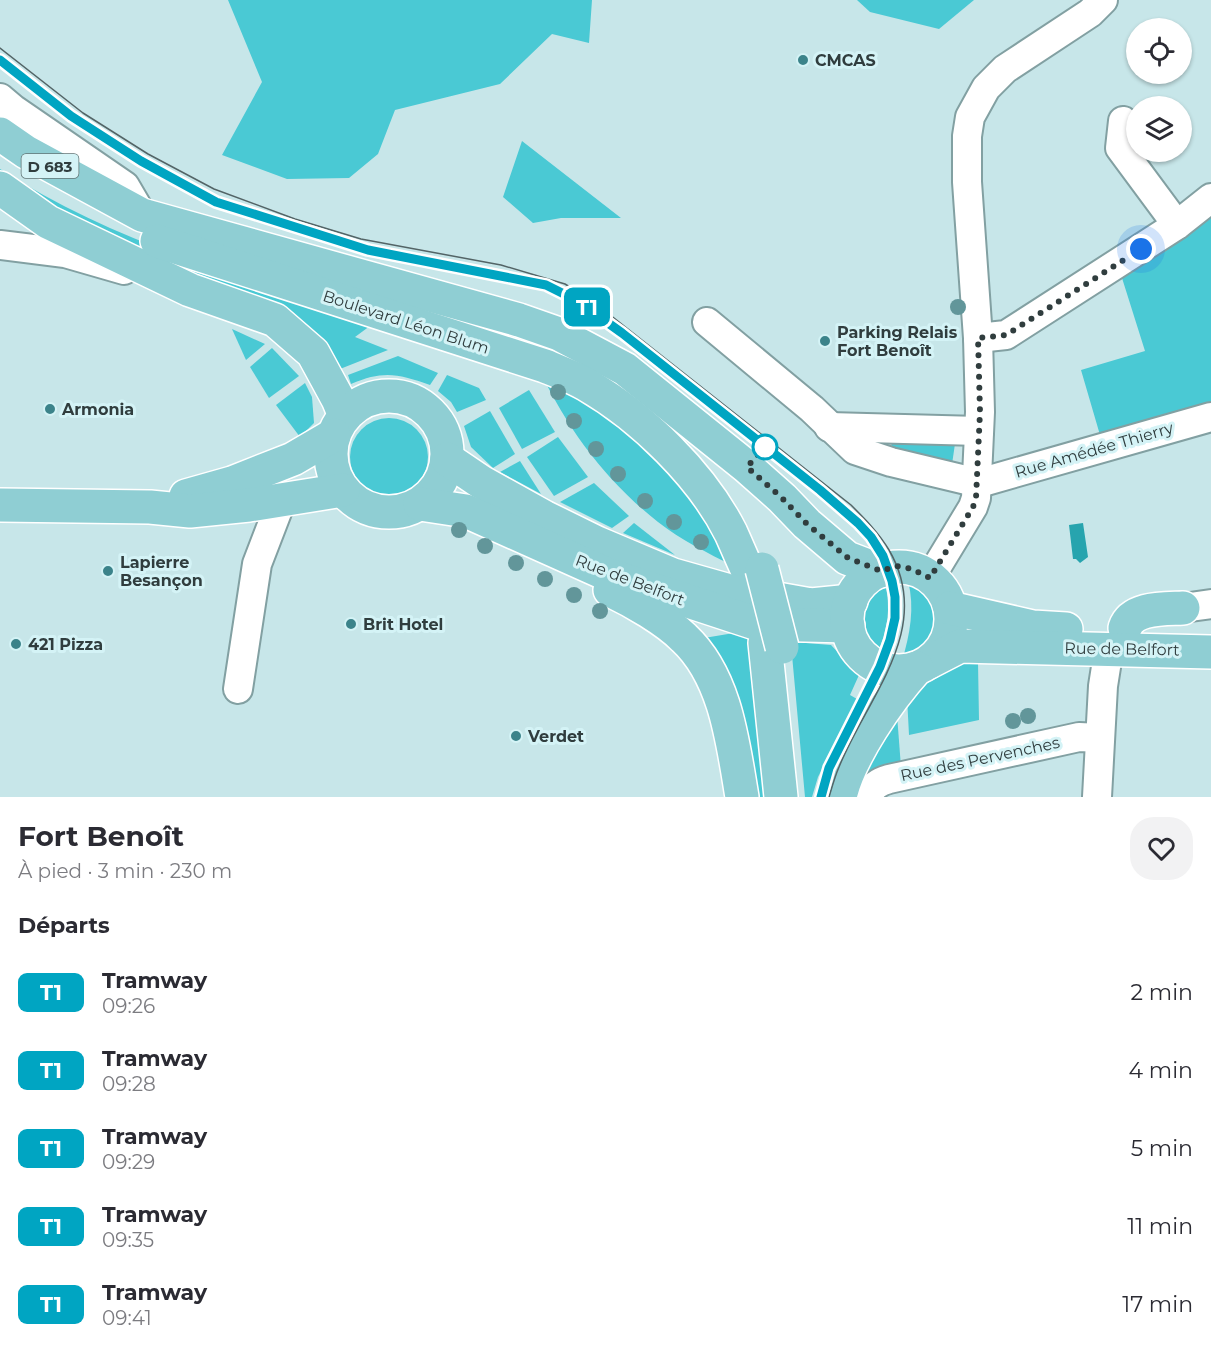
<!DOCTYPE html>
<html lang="fr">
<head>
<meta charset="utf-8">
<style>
	body { margin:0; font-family:Montserrat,sans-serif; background:#f2f2f3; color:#2b2b33; height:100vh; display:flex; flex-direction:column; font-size:22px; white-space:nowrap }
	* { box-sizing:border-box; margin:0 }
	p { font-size:20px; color:#7c7c81 }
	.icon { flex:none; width:33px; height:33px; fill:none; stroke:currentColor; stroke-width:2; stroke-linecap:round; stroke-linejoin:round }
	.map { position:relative; height:797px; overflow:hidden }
	.panel { display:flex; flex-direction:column; background:#fff; flex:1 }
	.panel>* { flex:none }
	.badge { padding:0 12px; border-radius:9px; font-size:21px; line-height:39px }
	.fabs { position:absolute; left:1126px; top:18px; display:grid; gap:12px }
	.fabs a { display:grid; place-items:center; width:66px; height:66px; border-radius:50%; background:#fff; box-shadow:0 2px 4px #0004; font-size:30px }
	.you { position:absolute; width:30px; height:30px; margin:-15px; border:4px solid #fff; border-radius:50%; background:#1a73e8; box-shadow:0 0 0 9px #1a73e833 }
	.map>.badge { position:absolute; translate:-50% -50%; box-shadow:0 0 0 3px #fff }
	h2 { padding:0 18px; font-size:22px; line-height:54px }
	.round { display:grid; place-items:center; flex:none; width:63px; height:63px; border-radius:24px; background:#f2f2f3 }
	.head { display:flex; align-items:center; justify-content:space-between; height:102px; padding:0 18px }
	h1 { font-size:28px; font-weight:700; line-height:45px }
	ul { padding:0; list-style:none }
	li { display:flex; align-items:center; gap:18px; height:78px; padding:0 18px }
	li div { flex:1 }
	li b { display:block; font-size:22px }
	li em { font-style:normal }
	li .badge { min-width:66px; font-weight:700; text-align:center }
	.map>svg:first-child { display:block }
</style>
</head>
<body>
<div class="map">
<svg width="1211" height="797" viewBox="0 0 1211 797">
	<rect width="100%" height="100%" fill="#c7e6e9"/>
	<g fill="#4ac9d4">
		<polygon points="228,0 592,0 589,43 552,34 500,84 395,110 378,154 349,178 287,179 222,155 262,82"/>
		<polygon points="857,0 974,0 939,29 870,12"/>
		<polygon points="522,141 621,218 561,218 533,223 503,197"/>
		<path d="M 0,169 C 115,244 249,280 378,320 L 355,337 L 388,350 L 340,369 L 150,261 L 0,182 Z"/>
		<polygon points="1211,216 1211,404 1100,435 1081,370 1145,351 1122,278 1200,226"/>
		<polygon points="232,329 265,344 246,360"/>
		<polygon points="272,348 299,376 269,398 250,367"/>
		<path d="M 398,356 L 438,373 L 430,385 C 398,374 384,370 351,384 L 348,375 Z"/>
		<path d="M 540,371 L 663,452 L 733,566 C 708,553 681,540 658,522 C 606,481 568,430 540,371 Z"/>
		<polygon points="447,375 479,388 486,400 457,412 451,402 438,391"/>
		<polygon points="305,383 312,397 314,423 300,437 276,405"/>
		<polygon points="529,390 555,432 522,449 499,408"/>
		<polygon points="490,411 515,454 493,468 471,447 464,426"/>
		<circle cx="389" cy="457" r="39"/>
		<polygon points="892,433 956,437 951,471 891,454"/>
		<polygon points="558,437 588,477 554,496 527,457"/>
		<polygon points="520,461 541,494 500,472"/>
		<polygon points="594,483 629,516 612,528 560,502"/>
		<polygon points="634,523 675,555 623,533"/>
		<path d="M 908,581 C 934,589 949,621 931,645 C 925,652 911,656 902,661 C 910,634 915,608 908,581 Z"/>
		<path d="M 885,583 C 891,608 888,630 877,654 C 848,631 855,601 885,583 Z"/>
		<polygon points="752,630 777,797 750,797 692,640"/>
		<polygon points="794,642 831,645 859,675 850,695 857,699 818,777 812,797 805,797 792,655"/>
		<path d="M 963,662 L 978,662 L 979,720 L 909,735 L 907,697 C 915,687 926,685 937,678 C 946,672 952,666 963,662 Z"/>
		<polygon points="897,715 901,767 855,789"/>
	</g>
	<polygon fill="#27a4ae" points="1083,523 1088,557 1080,563 1076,559 1073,559 1069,525"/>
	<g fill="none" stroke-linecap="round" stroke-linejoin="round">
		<defs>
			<g id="minor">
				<polyline points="0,98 13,109 125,186 142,215"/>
				<polyline points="1123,121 1120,148 1177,225"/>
				<polyline points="0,245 65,253 124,270"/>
				<polyline points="707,322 812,409 855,450 891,462 966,480 986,481 1211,417"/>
				<polyline points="978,338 1006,335 1177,225 1211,198"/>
				<polyline points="829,427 979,431"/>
				<polyline points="930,578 973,507 976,498 980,412 978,338 967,182 967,136 970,117 986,88 1005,69 1090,13 1103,0"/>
				<polyline points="1183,608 1211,604"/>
				<polyline points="238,689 257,564 282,499"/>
				<path d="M 869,797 C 871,786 879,782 889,779 L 1079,737 L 1100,738"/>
				<polyline points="1097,797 1103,686 1109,648"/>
			</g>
			<g id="major">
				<polyline points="0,134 26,152 142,215 519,320 559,334 625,369 747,467 782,498 807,524 847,558 881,571"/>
				<polyline points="0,188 48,222 190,290 275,320 313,353 338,399 345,416"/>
				<path d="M 157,241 L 545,366 C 559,372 574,377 587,385 C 642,417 702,475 731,533 C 736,544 741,556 746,567"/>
				<circle cx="389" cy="454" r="58"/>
				<polyline points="447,459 481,482 544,517 597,543 673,575 726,590 811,605 851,601"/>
				<polyline points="186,496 232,483 293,459 334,435"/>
				<polyline points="420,504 466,511 609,575 758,624 848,626"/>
				<polyline points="0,505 150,507 190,511 249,505 343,490"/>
				<circle cx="899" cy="619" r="52"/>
				<path d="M 610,590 C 633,601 666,620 684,638 C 726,677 733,744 742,797"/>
				<polyline points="950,608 1033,627 1066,629"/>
				<path d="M 1125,628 C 1132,607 1164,609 1183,608"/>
				<polyline points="765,643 781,797"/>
				<polyline points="929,662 960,646 1211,652"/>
				<path d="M 840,797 C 849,756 889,699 917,668"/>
			</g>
		</defs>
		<use href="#minor" stroke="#82a0a2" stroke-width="32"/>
		<use href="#major" stroke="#fff" stroke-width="36"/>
		<use href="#minor" stroke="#fff" stroke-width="28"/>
		<use href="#major" stroke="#8fced3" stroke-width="33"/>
		<g stroke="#536466" stroke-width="1.5">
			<path d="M 0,48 L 83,113 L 148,154 L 214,189 L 295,219 L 361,239 L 501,265 L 565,284 L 595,303 L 851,505 C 865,519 879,533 889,550 C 935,629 867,697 839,767 C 835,776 832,787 829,797"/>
			<polyline points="19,75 71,116 141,161 216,202 298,229"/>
			<polyline points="370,250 546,285 581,303"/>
			<polyline points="829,497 860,525"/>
			<path d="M 824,785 C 845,710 930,629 878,549"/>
		</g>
		<defs>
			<polyline id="major-bridge" points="762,569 782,647"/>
		</defs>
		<use href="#major-bridge" stroke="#fff" stroke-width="36" stroke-linecap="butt"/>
		<use href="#major-bridge" stroke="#8fced3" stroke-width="33"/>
	</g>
	<g fill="#62969a">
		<circle cx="958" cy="307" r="8"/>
		<circle cx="558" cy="392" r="8"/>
		<circle cx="574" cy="421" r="8"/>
		<circle cx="596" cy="449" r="8"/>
		<circle cx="618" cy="474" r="8"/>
		<circle cx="645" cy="501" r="8"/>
		<circle cx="674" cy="522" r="8"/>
		<circle cx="459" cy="530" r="8"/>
		<circle cx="701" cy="542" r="8"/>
		<circle cx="485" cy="546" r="8"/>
		<circle cx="516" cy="563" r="8"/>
		<circle cx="545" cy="579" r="8"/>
		<circle cx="574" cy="595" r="8"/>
		<circle cx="600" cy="611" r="8"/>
		<circle cx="1028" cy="716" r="8"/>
		<circle cx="1013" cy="721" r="8"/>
	</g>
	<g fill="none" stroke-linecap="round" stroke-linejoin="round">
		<defs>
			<polyline id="line" points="0,60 71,116 141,161 216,202 368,250 546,285 576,300 622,333 820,490 858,523 871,537 883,556 892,581 895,597 895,618 890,640 880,667 829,768 821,797"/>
		</defs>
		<use href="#line" stroke="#fff" stroke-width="14"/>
		<use href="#line" stroke="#00a5c2" stroke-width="9"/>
		<polyline stroke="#303d3e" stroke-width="6" stroke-dasharray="0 10.8" points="765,447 747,467 782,498 807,524 848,558 881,571 897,566 912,569 930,578 973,507 976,498 980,412 978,338 1006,335 1141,249"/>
	</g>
	<g fill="#3b838a" stroke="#d4f3f6" stroke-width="2">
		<circle cx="803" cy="60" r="6"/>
		<circle cx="825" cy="341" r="6"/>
		<circle cx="50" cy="409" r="6"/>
		<circle cx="108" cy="571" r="6"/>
		<circle cx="351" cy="624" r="6"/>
		<circle cx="16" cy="644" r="6"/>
		<circle cx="516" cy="736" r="6"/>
	</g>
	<circle fill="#fff" stroke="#00a5c2" stroke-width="3" cx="765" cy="447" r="12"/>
	<g text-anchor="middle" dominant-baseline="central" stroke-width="6" stroke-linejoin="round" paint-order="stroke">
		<rect fill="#d4f3f6" stroke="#617475" stroke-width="1.5" x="21.5" y="154" width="57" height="24" rx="4.5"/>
		<g font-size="15" font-weight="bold" fill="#303d3e">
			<text x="50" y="166">D 683</text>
		</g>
		<g font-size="16" font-weight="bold" fill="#303d3e" stroke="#d4f3f6" text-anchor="start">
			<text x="815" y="60">CMCAS</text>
			<text x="837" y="332">Parking Relais<tspan x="837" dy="18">Fort Benoît</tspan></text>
			<text x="62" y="409">Armonia</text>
			<text x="120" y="562">Lapierre<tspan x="120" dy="18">Besançon</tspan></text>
			<text x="363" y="624">Brit Hotel</text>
			<text x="28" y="644">421 Pizza</text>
			<text x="528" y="736">Verdet</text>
		</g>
		<g font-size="16" fill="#303d3e" stroke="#d4f3f6">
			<text transform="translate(406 322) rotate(18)">Boulevard Léon Blum</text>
			<text transform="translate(1094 450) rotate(-16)">Rue Amédée Thierry</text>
			<text transform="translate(630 580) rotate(21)">Rue de Belfort</text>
			<text transform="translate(1122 649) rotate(1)">Rue de Belfort</text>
			<text transform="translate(980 759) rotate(-12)">Rue des Pervenches</text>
		</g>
	</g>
</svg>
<div class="fabs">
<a><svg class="icon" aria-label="locate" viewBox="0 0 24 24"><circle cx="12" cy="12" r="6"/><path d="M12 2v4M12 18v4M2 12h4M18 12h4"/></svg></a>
<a><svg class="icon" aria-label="layers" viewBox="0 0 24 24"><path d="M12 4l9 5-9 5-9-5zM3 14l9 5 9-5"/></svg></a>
</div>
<div class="you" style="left:1141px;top:249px"></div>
<b class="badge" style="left:587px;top:307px;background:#00a5c2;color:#fff">T1</b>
</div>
<section class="panel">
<div class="head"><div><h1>Fort Benoît</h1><p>À pied · 3 min · 230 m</p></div><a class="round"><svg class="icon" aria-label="heart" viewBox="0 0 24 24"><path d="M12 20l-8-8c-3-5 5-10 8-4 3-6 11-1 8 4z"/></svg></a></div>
<h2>Départs</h2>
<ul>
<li><span class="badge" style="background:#00a5c2;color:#fff">T1</span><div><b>Tramway</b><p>09:26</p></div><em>2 min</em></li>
<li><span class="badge" style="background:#00a5c2;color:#fff">T1</span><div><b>Tramway</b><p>09:28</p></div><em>4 min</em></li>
<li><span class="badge" style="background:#00a5c2;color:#fff">T1</span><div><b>Tramway</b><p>09:29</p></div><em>5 min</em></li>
<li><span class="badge" style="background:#00a5c2;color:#fff">T1</span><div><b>Tramway</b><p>09:35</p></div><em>11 min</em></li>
<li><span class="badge" style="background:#00a5c2;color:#fff">T1</span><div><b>Tramway</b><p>09:41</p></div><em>17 min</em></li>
</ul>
</section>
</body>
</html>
